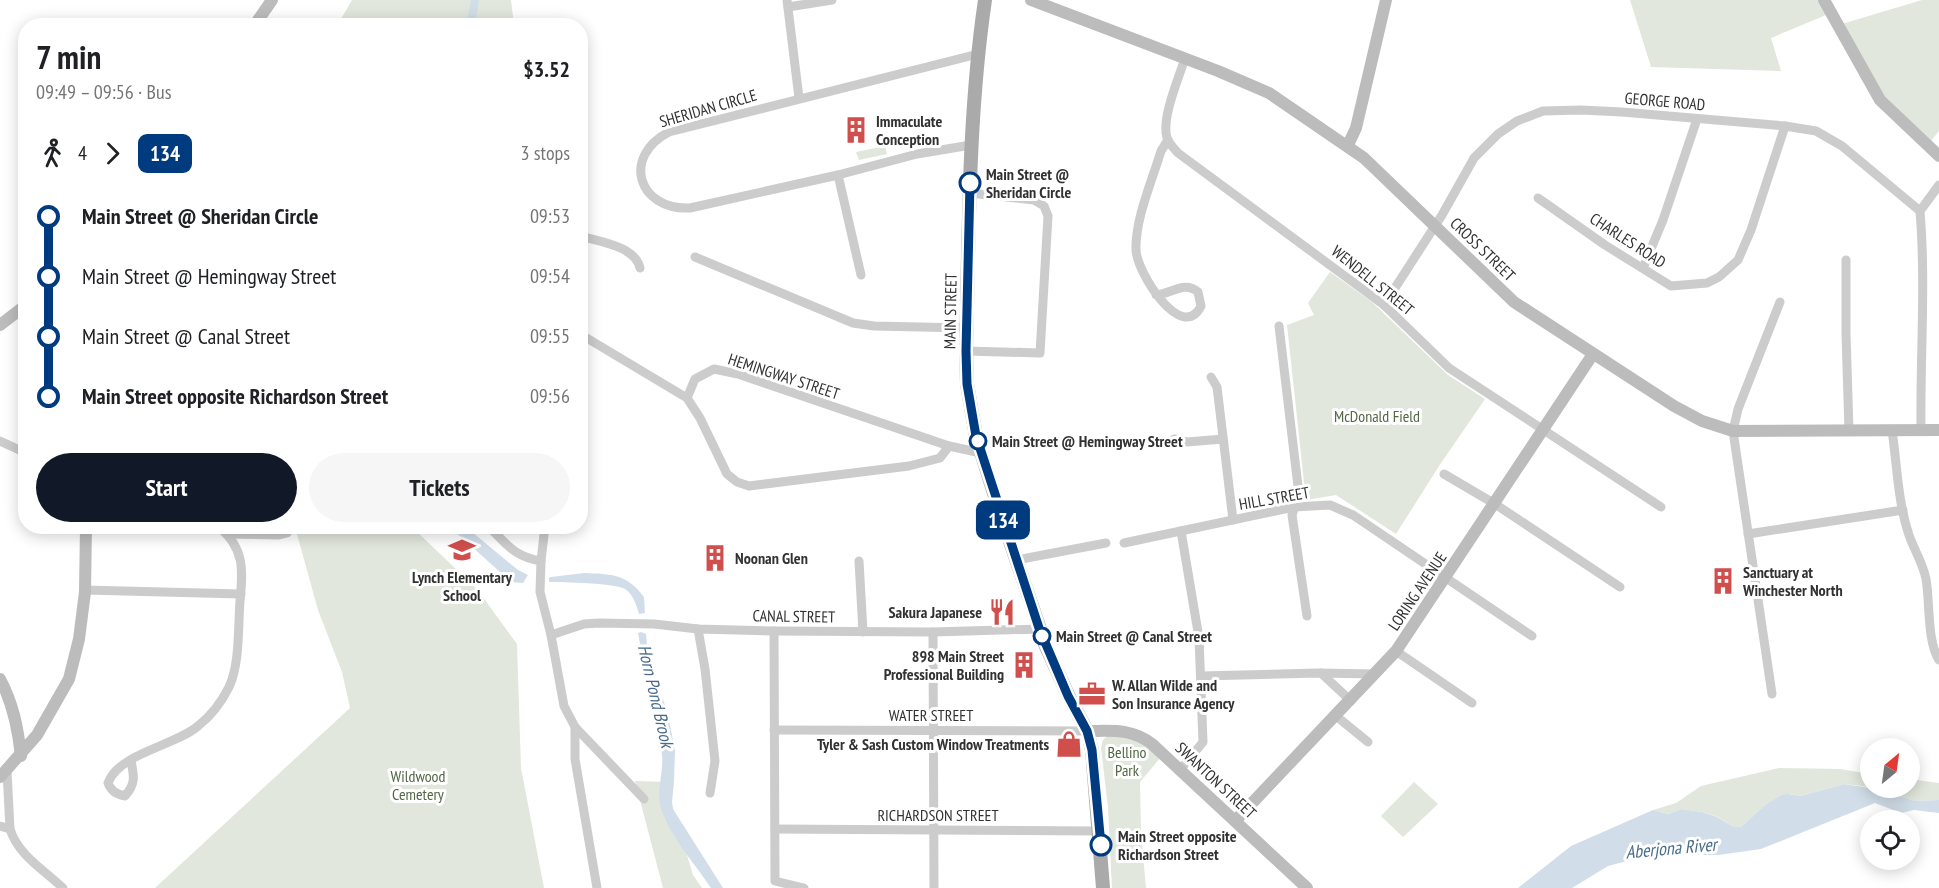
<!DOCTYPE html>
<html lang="en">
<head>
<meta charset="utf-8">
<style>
	body { margin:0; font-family:"PT Sans Narrow",sans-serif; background:#f6f6f6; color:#202124; height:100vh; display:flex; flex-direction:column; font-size:22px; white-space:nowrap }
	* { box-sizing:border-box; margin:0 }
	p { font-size:20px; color:#757577 }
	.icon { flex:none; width:33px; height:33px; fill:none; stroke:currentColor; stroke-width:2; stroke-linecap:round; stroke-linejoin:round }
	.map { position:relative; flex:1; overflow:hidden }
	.sheet { position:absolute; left:18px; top:18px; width:570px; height:516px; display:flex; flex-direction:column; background:#fff; border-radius:24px; box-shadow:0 3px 15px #0003 }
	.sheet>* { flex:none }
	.badge { padding:0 12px; border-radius:9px; font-size:21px; line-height:39px }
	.needle { width:39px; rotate:29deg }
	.tools { position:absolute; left:1860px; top:738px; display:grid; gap:12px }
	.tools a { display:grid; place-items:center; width:60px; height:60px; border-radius:50%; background:#fff; box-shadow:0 3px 15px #0003; font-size:30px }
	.map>.badge { position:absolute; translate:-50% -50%; box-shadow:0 0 0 3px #fff }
	.legs { display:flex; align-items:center; gap:9px; height:66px; padding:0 18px; font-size:20px }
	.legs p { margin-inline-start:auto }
	.headline { display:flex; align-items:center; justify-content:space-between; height:102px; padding:0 18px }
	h1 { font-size:33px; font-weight:600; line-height:45px }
	.button { display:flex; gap:12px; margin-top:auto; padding:12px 18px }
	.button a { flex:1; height:69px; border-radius:36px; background:#111827; color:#fff; font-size:24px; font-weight:600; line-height:69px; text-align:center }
	.button a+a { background:#f6f6f6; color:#202124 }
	ul { padding:0 18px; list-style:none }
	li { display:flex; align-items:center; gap:21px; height:60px; font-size:22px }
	li i { display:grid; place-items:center; width:9px; height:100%; margin:0 8px; background:currentColor }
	li i::after { content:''; width:15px; height:15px; margin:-8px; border:4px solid; border-radius:50%; background:#fff }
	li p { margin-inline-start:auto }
	li:first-child i { background:linear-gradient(#0000 50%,currentColor 0) }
	li:last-child i { background:linear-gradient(currentColor 50%,#0000 0) }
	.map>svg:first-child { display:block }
</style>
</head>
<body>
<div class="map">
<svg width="1939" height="888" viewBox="0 0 1939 888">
	<rect width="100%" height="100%" fill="#fff"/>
	<g fill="#e1e7dc">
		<polygon points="352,0 511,0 514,25 337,26"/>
		<polygon points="1630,0 1818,0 1826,15 1771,38 1781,71 1651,67"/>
		<polygon points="1922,0 1939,0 1939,131 1930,142 1887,102 1842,24"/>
		<polygon points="885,146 887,154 859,160 856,152"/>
		<polygon points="1330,272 1372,302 1448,375 1485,399 1439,466 1396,534 1336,495 1306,500 1287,325 1314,315 1308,303"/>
		<polygon points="394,526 415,530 477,589 517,644 521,768 544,888 155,888 350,708 342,672 318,610 295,527"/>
		<polygon points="1107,736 1134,737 1161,757 1140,782 1141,834 1146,888 1112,888 1108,807 1101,748 1103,740"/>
		<polygon points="1779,768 1840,769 1870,774 1870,787 1844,784 1801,796 1789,794 1765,805 1741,827 1734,827 1718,817 1702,812 1681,809 1668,814 1653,810 1676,803 1701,786"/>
		<polygon points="1910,779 1939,783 1939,800 1915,801 1872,788 1910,788"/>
		<polygon points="635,781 665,782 693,875 702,888 663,888"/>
		<polygon points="1414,782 1438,804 1403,837 1381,816"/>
	</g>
	<g fill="#d1dee9">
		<polygon points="471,0 479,0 475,25 466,25"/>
		<polygon points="450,527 466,527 518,570 528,575 523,583 511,582"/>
		<path d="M 584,573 C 612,574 627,574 644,597 L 645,613 L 639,614 C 636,605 634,595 625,589 C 616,583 562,582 549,582 L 549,578 L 551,577 Z"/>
		<path d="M 641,632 L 646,634 L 649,664 L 667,710 L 675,751 L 674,782 L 672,802 L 673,809 L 723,888 L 711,888 C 695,864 674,841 663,814 C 654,794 664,775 662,755 C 658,713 645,674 638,633 Z"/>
		<polygon points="1844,784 1876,789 1915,801 1939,800 1939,813 1914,810 1901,813 1875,803 1761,849 1718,855 1664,855 1639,858 1608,866 1572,888 1518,888 1571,846 1653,810 1668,814 1681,809 1702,812 1717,817 1734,827 1741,827 1765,805 1782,795 1788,794 1801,796"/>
	</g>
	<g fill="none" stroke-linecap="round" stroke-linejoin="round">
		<g stroke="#ccc" stroke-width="9">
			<polyline points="787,0 799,98"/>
			<polyline points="788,7 832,0"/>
			<path d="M 1185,58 C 1179,78 1161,118 1167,138 C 1169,144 1174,148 1178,153 L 1384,305 L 1449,368 L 1661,507"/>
			<path d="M 971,145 L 917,154 L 838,175 L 690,208 C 637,210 622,156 669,132 L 978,54"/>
			<polyline points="838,175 861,275"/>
			<polyline points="1538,198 1605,245 1671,286 1707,283 1719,277 1738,260 1751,230 1785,126"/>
			<path d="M 581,236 C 600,242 635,246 640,268"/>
			<polyline points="695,257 853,323 874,326 966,328"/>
			<polyline points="1846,260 1846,334 1849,431"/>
			<polyline points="580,264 582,252 581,231"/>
			<polyline points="1643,268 1663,220 1697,119"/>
			<path d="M 1156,295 C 1172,294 1184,280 1198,292 L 1201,306 C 1182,344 1137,273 1136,250 C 1135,219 1152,181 1161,151 L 1168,140"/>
			<polyline points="1384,305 1442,215 1474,158 1498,134 1517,121 1543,111 1581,110 1622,112 1785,126 1816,131 1842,146 1920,211"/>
			<polyline points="1279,326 1299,495 1292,515 1307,616"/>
			<polyline points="580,334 687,398 700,418 727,474 737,482 749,486 909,466 940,458 949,446"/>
			<polyline points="966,351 1040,353 1048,216 1044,206 1034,200 970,193"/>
			<polyline points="1211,377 1217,387 1233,520"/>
			<polyline points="687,398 695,379 714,369 738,374 949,446 981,453"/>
			<path d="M 1892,430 C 1897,465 1898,503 1909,535 C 1914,550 1923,563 1926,579 C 1930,601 1927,642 1939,660"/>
			<path d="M 1921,430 C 1920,357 1926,284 1920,211 L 1939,185"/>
			<polyline points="1174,439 1187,442 1223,439"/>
			<polyline points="0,441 26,453"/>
			<polyline points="1444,474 1495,504 1620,587"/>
			<path d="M 488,526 C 507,544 513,556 541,561"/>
			<polyline points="545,526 541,561 540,592 551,635 564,706 575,727 575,759 597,888"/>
			<polyline points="226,534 279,535 287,533 291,527"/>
			<polyline points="1748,534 1903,510"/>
			<polyline points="1124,543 1294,507 1330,505 1353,515 1532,636"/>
			<polyline points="1016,560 1106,543"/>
			<polyline points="859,561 863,632"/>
			<polyline points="85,590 241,594"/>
			<polyline points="698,629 705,669 715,761 710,793"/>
			<polyline points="774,631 775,881 804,888"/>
			<polyline points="933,632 934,888"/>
			<polyline points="551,635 584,624 599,623 654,624 698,629 774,631 933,632 1039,629"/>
			<polyline points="1396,651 1472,703"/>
			<polyline points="1321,673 1351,701"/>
			<polyline points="1201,676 1318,673 1376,674"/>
			<polyline points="1772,694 1733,431 1738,409 1780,302"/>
			<polyline points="1336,716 1368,742"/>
			<polyline points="575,727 644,799"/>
			<polyline points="774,730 1087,731"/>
			<path d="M 131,761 C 134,776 136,784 125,796 C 116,794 111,791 108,783 C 119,753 175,746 198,726 C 211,716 222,701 229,687 C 240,664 238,626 240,601 C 243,570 245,548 218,526"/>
			<polyline points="1181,769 1203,742 1199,638 1181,531"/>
			<polyline points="7,771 10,829"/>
			<path d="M 0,826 L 10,829 C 18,855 44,870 63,888"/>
			<polyline points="775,829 1100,831"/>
		</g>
		<g stroke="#bcbcbc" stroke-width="12">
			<polyline points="1031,0 1218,71 1269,93 1364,158 1514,302 1674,406 1702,421 1733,431 1939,430"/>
			<polyline points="1824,0 1880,100 1939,156"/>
			<polyline points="254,26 272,0"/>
			<polyline points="1348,145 1356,128 1386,0"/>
			<polyline points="0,325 26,305"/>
			<path d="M 0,679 C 13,703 18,728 21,756"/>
			<path d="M 1087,731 C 1112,731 1131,728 1152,744 L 1307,888"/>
			<polyline points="0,777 37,735 69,679 79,639 85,592 86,526"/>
			<polyline points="1236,820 1396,651 1593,354"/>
		</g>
		<path stroke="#aaa" stroke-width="14" d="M 985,0 C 968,116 969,234 966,351 L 967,384 L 976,436 L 997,503 L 1045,644 L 1068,695 L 1087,731 L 1092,750 L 1103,888"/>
	</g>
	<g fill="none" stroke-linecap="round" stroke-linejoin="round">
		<defs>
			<polyline id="line-1" points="970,183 966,351 967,384 976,436 1039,628 1068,696 1087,731 1092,750 1101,845"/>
		</defs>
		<use href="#line-1" stroke="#fff" stroke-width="14"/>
		<use href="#line-1" stroke="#003b80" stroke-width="9"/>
	</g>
	<defs>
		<symbol id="building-bare" viewBox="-9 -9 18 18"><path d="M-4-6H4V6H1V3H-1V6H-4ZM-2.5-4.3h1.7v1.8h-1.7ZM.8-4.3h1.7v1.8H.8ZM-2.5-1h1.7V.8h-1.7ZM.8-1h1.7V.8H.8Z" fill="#d04e4c" stroke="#fff" stroke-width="2.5" paint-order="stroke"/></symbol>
		<symbol id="school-bare" viewBox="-9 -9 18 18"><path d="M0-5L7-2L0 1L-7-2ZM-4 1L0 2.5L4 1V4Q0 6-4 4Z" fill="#d04e4c" stroke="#fff" stroke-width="2.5" paint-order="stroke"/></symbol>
		<symbol id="restaurant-bare" viewBox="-9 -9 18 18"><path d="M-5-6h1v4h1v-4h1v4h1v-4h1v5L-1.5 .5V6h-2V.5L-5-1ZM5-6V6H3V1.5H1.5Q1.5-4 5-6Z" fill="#d04e4c" stroke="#fff" stroke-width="2.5" paint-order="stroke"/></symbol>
		<symbol id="office-bare" viewBox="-9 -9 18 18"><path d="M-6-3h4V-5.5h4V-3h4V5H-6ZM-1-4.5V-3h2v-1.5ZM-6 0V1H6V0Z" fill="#d04e4c" stroke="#fff" stroke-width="2.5" paint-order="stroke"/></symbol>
		<symbol id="shop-bare" viewBox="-9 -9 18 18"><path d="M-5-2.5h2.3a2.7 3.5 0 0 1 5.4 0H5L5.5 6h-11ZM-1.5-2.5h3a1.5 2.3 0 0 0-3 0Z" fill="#d04e4c" stroke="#fff" stroke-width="2.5" paint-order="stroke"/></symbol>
	</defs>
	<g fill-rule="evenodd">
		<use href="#building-bare" x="837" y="111" width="38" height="38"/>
		<use href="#school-bare" x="443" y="531" width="38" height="38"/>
		<use href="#building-bare" x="696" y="539" width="38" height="38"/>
		<use href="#building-bare" x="1704" y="562" width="38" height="38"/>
		<use href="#restaurant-bare" x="983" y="593" width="38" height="38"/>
		<use href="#building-bare" x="1005" y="646" width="38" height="38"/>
		<use href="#office-bare" x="1073" y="675" width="38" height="38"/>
		<use href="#shop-bare" x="1050" y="725" width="38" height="38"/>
	</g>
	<g fill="#fff" stroke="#003b80" stroke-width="3">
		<circle cx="970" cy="183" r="10"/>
		<circle cx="978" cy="441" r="8"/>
		<circle cx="1042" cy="636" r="8"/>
		<circle cx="1101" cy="845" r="10"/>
	</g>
	<g text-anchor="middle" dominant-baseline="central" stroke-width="6" stroke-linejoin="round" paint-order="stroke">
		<g font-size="16" fill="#323232" stroke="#fff">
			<text transform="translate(1665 101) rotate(5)">GEORGE ROAD</text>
			<text transform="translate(708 108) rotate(-16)">SHERIDAN CIRCLE</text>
			<text transform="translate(1628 240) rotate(33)">CHARLES ROAD</text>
			<text transform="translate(1483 249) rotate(44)">CROSS STREET</text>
			<text transform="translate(1373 280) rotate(39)">WENDELL STREET</text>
			<text transform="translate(950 311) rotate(-89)">MAIN STREET</text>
			<text transform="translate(784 376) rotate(18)">HEMINGWAY STREET</text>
			<text transform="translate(1274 498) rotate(-10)">HILL STREET</text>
			<text transform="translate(1417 591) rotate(-56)">LORING AVENUE</text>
			<text transform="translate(794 616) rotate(1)">CANAL STREET</text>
			<text x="931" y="715">WATER STREET</text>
			<text transform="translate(1216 780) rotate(43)">SWANTON STREET</text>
			<text x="938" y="815">RICHARDSON STREET</text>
		</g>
		<g font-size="16" font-weight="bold" fill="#323232" stroke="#fff" text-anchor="start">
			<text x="876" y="121">Immaculate<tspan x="876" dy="18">Conception</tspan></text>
			<text x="735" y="558">Noonan Glen</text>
			<text x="1743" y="572">Sanctuary at<tspan x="1743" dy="18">Winchester North</tspan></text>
			<text x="462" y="577" text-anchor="middle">Lynch Elementary<tspan x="462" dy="18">School</tspan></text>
			<text x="982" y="612" text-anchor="end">Sakura Japanese</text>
			<text x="1004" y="656" text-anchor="end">898 Main Street<tspan x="1004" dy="18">Professional Building</tspan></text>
			<text x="1112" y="685">W. Allan Wilde and<tspan x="1112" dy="18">Son Insurance Agency</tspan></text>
			<text x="1049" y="744" text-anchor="end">Tyler &amp; Sash Custom Window Treatments</text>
		</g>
		<g font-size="16" font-weight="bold" fill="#323232" stroke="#fff" text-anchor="start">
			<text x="986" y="174">Main Street @<tspan x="986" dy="18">Sheridan Circle</tspan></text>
			<text x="992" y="441">Main Street @ Hemingway Street</text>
			<text x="1056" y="636">Main Street @ Canal Street</text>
			<text x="1118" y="836">Main Street opposite<tspan x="1118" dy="18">Richardson Street</tspan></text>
		</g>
		<g font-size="16" fill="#526844" stroke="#fff">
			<text x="1377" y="416">McDonald Field</text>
			<text x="1127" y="752">Bellino<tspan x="1127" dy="18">Park</tspan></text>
			<text x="418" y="776">Wildwood<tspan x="418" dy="18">Cemetery</tspan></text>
		</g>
		<g font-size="18" font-style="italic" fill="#496b8a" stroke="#fff">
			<text transform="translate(656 696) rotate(77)">Horn Pond Brook</text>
			<text transform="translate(1671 848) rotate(-5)">Aberjona River</text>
		</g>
	</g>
</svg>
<div class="tools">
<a><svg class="needle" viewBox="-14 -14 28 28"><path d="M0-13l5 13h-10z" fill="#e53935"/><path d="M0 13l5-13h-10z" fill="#757577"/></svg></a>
<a><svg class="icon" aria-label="locate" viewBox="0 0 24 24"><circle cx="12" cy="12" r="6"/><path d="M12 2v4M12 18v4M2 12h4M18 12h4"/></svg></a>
</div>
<b class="badge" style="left:1003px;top:520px;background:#003b80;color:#fff">134</b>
<section class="sheet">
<div class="headline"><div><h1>7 min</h1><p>09:49 – 09:56 · Bus</p></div><b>$3.52</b></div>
<div class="legs"><svg class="icon" aria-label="walk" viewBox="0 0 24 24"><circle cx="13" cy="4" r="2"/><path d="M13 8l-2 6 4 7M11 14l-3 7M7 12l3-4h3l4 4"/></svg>4<svg class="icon" aria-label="forward" viewBox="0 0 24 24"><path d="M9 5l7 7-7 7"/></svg><b class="badge" style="background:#003b80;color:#fff">134</b><p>3 stops</p></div>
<ul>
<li><i style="color:#003b80"></i><b>Main Street @ Sheridan Circle</b><p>09:53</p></li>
<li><i style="color:#003b80"></i><span>Main Street @ Hemingway Street</span><p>09:54</p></li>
<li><i style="color:#003b80"></i><span>Main Street @ Canal Street</span><p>09:55</p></li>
<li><i style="color:#003b80"></i><b>Main Street opposite Richardson Street</b><p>09:56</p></li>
</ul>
<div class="button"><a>Start</a><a>Tickets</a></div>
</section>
</div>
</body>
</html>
